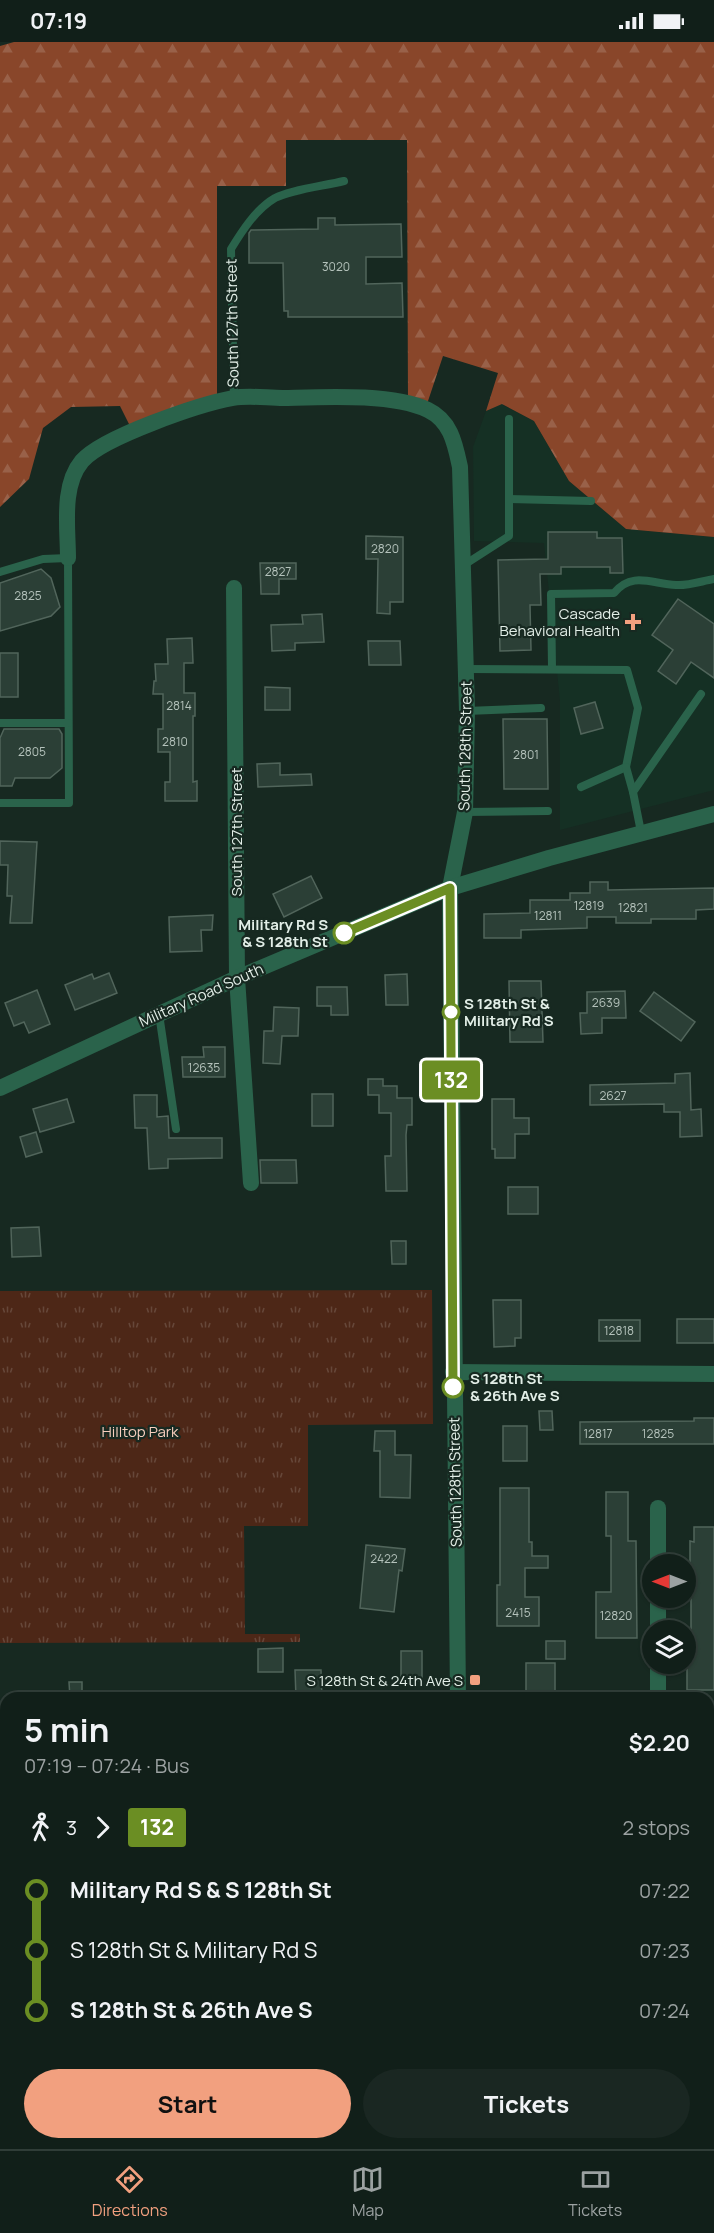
<!DOCTYPE html>
<html lang="en">
<head>
<meta charset="utf-8">
<style>
	body { margin:0; font-family:Manrope,sans-serif; background:#1a2722; color:#f1f3f6; height:100vh; display:flex; flex-direction:column; font-size:22px; white-space:nowrap }
	* { box-sizing:border-box; margin:0 }
	p { font-size:20px; color:#9ca2a2 }
	.icon { flex:none; width:33px; height:33px; fill:none; stroke:currentColor; stroke-width:2; stroke-linecap:round; stroke-linejoin:round }
	.map { position:relative; flex:1; overflow:hidden }
	.details { position:absolute; left:0px; top:1650px; width:714px; height:458px; display:flex; flex-direction:column; background:#111f19; border-radius:18px 18px 0 0; box-shadow:0 2px 4px #0004,0 0 0 2px #303d38 }
	.details>* { flex:none }
	.badge { padding:0 12px; border-radius:4px; font-size:21px; line-height:39px }
	.needle { width:39px; rotate:270deg }
	.buttons { position:absolute; left:642px; top:1512px; display:grid; gap:12px }
	.buttons a { display:grid; place-items:center; width:54px; height:54px; border-radius:50%; background:#111f19; box-shadow:0 2px 4px #0004,0 0 0 2px #303d38; font-size:30px }
	.map>.badge { position:absolute; translate:-50% -50%; box-shadow:0 0 0 3px #fff }
	.legs { display:flex; align-items:center; gap:9px; height:66px; padding:0 24px; font-size:20px }
	.legs p { margin-inline-start:auto }
	.head { display:flex; align-items:center; justify-content:space-between; height:102px; padding:0 24px }
	h1 { font-size:33px; font-weight:700; line-height:45px }
	.primary-button { display:flex; gap:12px; margin-top:auto; padding:12px 24px }
	.primary-button a { flex:1; height:69px; border-radius:36px; background:#f2a07f; color:#111; font-size:24px; font-weight:700; line-height:69px; text-align:center }
	.primary-button a+a { background:#1a2722; color:#f1f3f6 }
	ul { padding:0 24px; list-style:none }
	li { display:flex; align-items:center; gap:21px; height:60px; font-size:22px }
	li i { display:grid; place-items:center; width:9px; height:100%; margin:0 8px; background:currentColor }
	li i::after { content:''; width:15px; height:15px; margin:-8px; border:4px solid; border-radius:50%; background:#111f19 }
	li p { margin-inline-start:auto }
	li:first-child i { background:linear-gradient(#0000 50%,currentColor 0) }
	li:last-child i { background:linear-gradient(currentColor 50%,#0000 0) }
	.status { display:flex; justify-content:space-between; align-items:center; height:42px; padding:0 30px; background:#111f19; direction:ltr }
	.status svg { height:16px; fill:currentColor }
	.tab-bar { display:flex; justify-content:space-around; align-items:center; height:84px; border-top:2px solid #303d38; background:#111f19; font-size:16px; color:#9ca2a2 }
	.tab-bar a { display:grid; justify-items:center; gap:3px }
	.tab-bar .on { color:#f2a07f }
	.map>svg:first-child { display:block }
</style>
</head>
<body>
<div class="status"><b>07:19</b><svg viewBox="0 0 49 12"><path d="M0 12V9h3v3zM5 12V6h3v6zM10 12V3h3v9zM15 12V0h3v12zM26 1h20v11H26zM47 4h2v5h-2z"/></svg></div>
<div class="map">
<svg width="714" height="2107" viewBox="0 0 714 2107">
	<defs>
		<pattern id="grass-tufts" width="24" height="20" patternUnits="userSpaceOnUse" patternTransform="scale(1.5)"><rect width="24" height="20" fill="#4d2717"/><path d="M3 7l-1-3M5 7V3M7 7l1-3M15 17l-1-3M17 17v-4M19 17l1-3" fill="none" stroke="#664739"/></pattern>
		<pattern id="forest-firs" width="22" height="20" patternUnits="userSpaceOnUse" patternTransform="scale(1.5)"><rect width="22" height="20" fill="#89462a"/><path d="M5 1l3.5 6h-7zM16 11l3.5 6h-7z" fill="#996149"/></pattern>
	</defs>
	<rect width="100%" height="100%" fill="#172921"/>
	<polygon fill="#153024" points="501,362 534,379 569,439 626,487 714,495 714,748 560,788 560,659 544,501 474,499 473,405 486,369"/>
	<polygon fill="url(#grass-tufts)" points="432,1248 433,1382 308,1383 308,1484 244,1484 245,1592 300,1592 300,1600 0,1601 0,1249"/>
	<polygon fill="url(#forest-firs)" points="14,0 714,0 714,495 626,487 569,439 534,379 502,362 486,369 498,331 443,314 426,365 408,360 407,98 286,98 286,144 217,144 217,359 132,388 120,364 71,365 43,386 29,437 0,465 0,4"/>
	<g fill="#2b3f36" stroke="#51655b" stroke-width="1.5">
		<polygon points="318,176 335,176 335,183 401,182 402,215 366,215 366,242 402,241 403,275 288,275 288,269 284,269 283,221 249,221 249,191 251,188 318,187"/>
		<polygon points="548,490 597,490 597,496 622,496 623,531 610,531 610,525 561,525 561,532 540,532 541,563 530,563 531,608 500,609 498,518 548,517"/>
		<polygon points="366,494 403,495 403,560 390,560 390,572 377,571 378,517 366,517"/>
		<polygon points="260,521 296,521 296,537 279,537 279,552 261,552"/>
		<polygon points="41,527 51,536 60,565 51,574 0,589 0,541"/>
		<polygon points="678,557 714,582 714,636 691,620 676,642 658,629 673,608 652,593"/>
		<polygon points="322,572 324,600 295,601 295,608 272,609 271,583 303,582 302,573"/>
		<polygon points="192,596 193,621 184,621 184,651 195,651 195,674 193,674 193,740 197,739 197,759 165,759 165,740 170,740 170,710 158,710 158,687 163,687 163,652 153,652 154,639 156,639 155,622 168,622 167,597"/>
		<polygon points="368,599 400,599 401,623 369,623"/>
		<rect x="0" y="611" width="18" height="44"/>
		<polygon points="265,645 290,646 290,668 265,668"/>
		<polygon points="595,660 603,686 581,692 574,666"/>
		<polygon points="503,677 547,677 548,747 504,747"/>
		<polygon points="4,687 59,687 62,692 62,726 50,736 15,736 12,744 0,744 0,696"/>
		<polygon points="280,721 280,733 311,732 312,743 258,745 257,722"/>
		<polygon points="0,799 37,800 32,881 10,881 12,854 7,854 8,823 0,823"/>
		<polygon points="311,834 322,856 284,875 273,852"/>
		<polygon points="590,840 608,840 608,848 714,846 714,867 696,868 696,877 651,877 651,881 616,881 616,875 587,875 587,886 521,888 521,896 484,896 484,872 530,871 530,858 570,858 570,851 590,851"/>
		<polygon points="213,873 212,888 201,888 202,909 170,910 169,875"/>
		<polygon points="109,931 117,951 75,968 65,943 92,932 94,937"/>
		<polygon points="407,932 408,963 386,963 385,933"/>
		<polygon points="509,939 541,939 543,1000 510,1000"/>
		<polygon points="317,945 347,945 348,973 331,973 331,964 317,964"/>
		<polygon points="37,948 50,982 29,991 24,980 14,984 5,961"/>
		<polygon points="625,949 626,976 602,976 602,991 581,992 580,971 587,971 587,950"/>
		<polygon points="654,950 695,980 681,999 640,969"/>
		<polygon points="274,965 299,966 298,994 282,994 280,1022 263,1021 264,989 273,989"/>
		<polygon points="203,1005 225,1005 225,1035 183,1035 182,1015 204,1015"/>
		<polygon points="690,1031 691,1068 701,1067 702,1094 680,1095 680,1070 664,1070 664,1062 590,1063 590,1043 675,1041 675,1032"/>
		<polygon points="368,1037 383,1037 383,1044 397,1044 397,1056 412,1056 412,1083 407,1083 406,1093 407,1149 386,1149 385,1114 391,1114 391,1071 379,1071 379,1053 368,1053"/>
		<rect x="312" y="1052" width="21" height="32"/>
		<polygon points="134,1053 157,1053 157,1075 168,1074 169,1096 222,1096 222,1116 168,1117 168,1126 149,1127 147,1086 135,1086"/>
		<polygon points="67,1057 74,1080 40,1090 33,1067"/>
		<polygon points="492,1057 514,1057 514,1076 529,1076 529,1092 515,1092 515,1116 495,1116 495,1107 492,1107"/>
		<polygon points="36,1090 42,1110 26,1115 20,1095"/>
		<polygon points="260,1118 296,1118 297,1141 261,1141"/>
		<rect x="508" y="1145" width="30" height="27"/>
		<polygon points="39,1185 41,1214 12,1215 11,1186"/>
		<polygon points="391,1199 406,1199 406,1222 392,1222"/>
		<polygon points="493,1258 521,1258 521,1296 515,1296 515,1304 494,1305"/>
		<rect x="677" y="1277" width="37" height="24"/>
		<rect x="599" y="1278" width="41" height="21"/>
		<polygon points="539,1369 552,1369 553,1388 540,1388"/>
		<polygon points="694,1376 714,1376 714,1402 580,1402 580,1380 694,1379"/>
		<rect x="503" y="1384" width="24" height="35"/>
		<polygon points="375,1389 395,1389 395,1413 411,1413 410,1456 380,1455 380,1409 374,1409"/>
		<polygon points="500,1446 529,1446 529,1500 532,1500 532,1514 548,1514 548,1526 525,1526 525,1555 539,1555 539,1584 497,1584 497,1543 500,1543"/>
		<polygon points="606,1450 628,1450 628,1499 636,1499 637,1596 596,1596 596,1550 611,1550 611,1494 606,1494"/>
		<polygon points="694,1485 714,1485 714,1648 687,1648 687,1587 691,1587 691,1547 686,1547 686,1534 690,1534 690,1499 694,1500"/>
		<polygon points="366,1503 405,1507 402,1529 399,1528 394,1570 360,1566"/>
		<rect x="546" y="1599" width="19" height="18"/>
		<polygon points="283,1606 283,1630 258,1630 258,1607"/>
		<rect x="401" y="1609" width="21" height="30"/>
		<rect x="526" y="1621" width="29" height="29"/>
		<polygon points="295,1628 321,1628 322,1656 296,1656"/>
		<polygon points="69,1640 82,1640 82,1656 70,1656"/>
	</g>
	<g fill="none" stroke-linecap="round" stroke-linejoin="round">
		<g stroke="#2a634b" stroke-width="8">
			<path d="M 234,356 L 231,207 C 242,189 256,167 275,156 C 293,147 324,144 344,139"/>
			<polyline points="509,457 591,459"/>
			<polyline points="464,523 509,494 509,377"/>
			<polyline points="0,530 43,517 68,516 69,761 0,761"/>
			<path d="M 552,626 L 551,552 L 614,551 C 632,529 652,542 676,543 C 688,544 702,539 714,537"/>
			<polyline points="466,627 627,628 638,666 626,725 581,745"/>
			<polyline points="467,669 541,666"/>
			<polyline points="0,681 68,681"/>
			<polyline points="626,725 633,750"/>
			<polyline points="465,770 548,769"/>
			<polyline points="641,790 633,750 701,652"/>
			<polyline points="159,972 176,1087"/>
		</g>
		<g stroke="#2a634b" stroke-width="16">
			<path d="M 68,516 C 68,486 61,444 82,419 C 103,395 200,362 233,356 C 249,353 267,356 283,356 C 323,355 392,351 428,368 C 451,379 455,402 460,425 L 467,669 L 465,770 L 450,846"/>
			<polyline points="234,546 237,936 251,1141"/>
			<polyline points="453,1330 714,1332"/>
			<polyline points="658,1522 658,1466"/>
			<polyline points="658,1588 658,1556"/>
			<polyline points="658,1656 658,1622"/>
			<polyline points="0,1957 6,1957"/>
			<polyline points="708,1984 714,1984"/>
		</g>
		<g stroke="#2a634b" stroke-width="16">
			<polyline points="450,846 458,1656"/>
			<polyline points="0,1046 237,936 450,846 549,816 714,772"/>
			<polyline points="0,1719 6,1719"/>
			<polyline points="708,1722 714,1722"/>
			<polyline points="465,2102 466,2107"/>
		</g>
	</g>
	<g fill="none" stroke-linecap="round" stroke-linejoin="round">
		<defs>
			<polyline id="line-1" points="344,891 450,846 453,1345"/>
		</defs>
		<use href="#line-1" stroke="#fff" stroke-width="14"/>
		<use href="#line-1" stroke="#6b8e23" stroke-width="9"/>
	</g>
	<g fill="#f2a07f" stroke="#172921" stroke-width="2">
		<path d="M630 571h6v6h6v6h-6v6h-6v-6h-6v-6h6z"/>
		<rect x="469" y="1632" width="12" height="12" rx="3"/>
	</g>
	<g fill="#fff" stroke="#6b8e23" stroke-width="3">
		<circle cx="344" cy="891" r="10"/>
		<circle cx="451" cy="970" r="8"/>
		<circle cx="453" cy="1345" r="10"/>
	</g>
	<g text-anchor="middle" dominant-baseline="central" stroke-width="4.5" stroke-linejoin="round" paint-order="stroke">
		<g font-size="12" fill="#b4c2bb">
			<text x="336" y="224">3020</text>
			<text x="385" y="506">2820</text>
			<text x="278" y="529">2827</text>
			<text x="28" y="553">2825</text>
			<text x="179" y="663">2814</text>
			<text x="175" y="699">2810</text>
			<text x="32" y="709">2805</text>
			<text x="526" y="712">2801</text>
			<text x="589" y="863">12819</text>
			<text x="633" y="865">12821</text>
			<text x="548" y="873">12811</text>
			<text x="606" y="960">2639</text>
			<text x="204" y="1025">12635</text>
			<text x="613" y="1053">2627</text>
			<text x="619" y="1288">12818</text>
			<text x="598" y="1391">12817</text>
			<text x="658" y="1391">12825</text>
			<text x="384" y="1516">2422</text>
			<text x="518" y="1570">2415</text>
			<text x="616" y="1573">12820</text>
		</g>
		<g font-size="15" fill="#e2eee7" stroke="#172921">
			<text transform="translate(232 281) rotate(-91)">South 127th Street</text>
			<text transform="translate(465 704) rotate(-89)">South 128th Street</text>
			<text transform="translate(236 790) rotate(-90)">South 127th Street</text>
			<text transform="translate(201 953) rotate(-24)">Military Road South</text>
			<text transform="translate(455 1440) rotate(-91)">South 128th Street</text>
		</g>
		<g font-size="15" fill="#e2eee7" stroke="#172921" text-anchor="end">
			<text x="620" y="571">Cascade<tspan x="620" dy="17">Behavioral Health</tspan></text>
			<text x="463" y="1638">S 128th St &amp; 24th Ave S</text>
		</g>
		<g font-size="15" font-weight="bold" fill="#e2eee7" stroke="#172921" text-anchor="start">
			<text x="328" y="882" text-anchor="end">Military Rd S<tspan x="328" dy="17">&amp; S 128th St</tspan></text>
			<text x="464" y="961">S 128th St &amp;<tspan x="464" dy="17">Military Rd S</tspan></text>
			<text x="470" y="1336">S 128th St<tspan x="470" dy="17">&amp; 26th Ave S</tspan></text>
		</g>
		<g font-size="15" fill="#f7cebd" stroke="#172921">
			<text x="140" y="1389">Hilltop Park</text>
		</g>
	</g>
</svg>
<div class="buttons">
<a><svg class="needle" viewBox="-14 -14 28 28"><path d="M0-13l5 13h-10z" fill="#e53935"/><path d="M0 13l5-13h-10z" fill="#9ca2a2"/></svg></a>
<a><svg class="icon" aria-label="layers" viewBox="0 0 24 24"><path d="M12 4l9 5-9 5-9-5zM3 14l9 5 9-5"/></svg></a>
</div>
<b class="badge" style="left:451px;top:1038px;background:#6b8e23;color:#fff">132</b>
<section class="details">
<div class="head"><div><h1>5 min</h1><p>07:19 – 07:24 · Bus</p></div><b>$2.20</b></div>
<div class="legs"><svg class="icon" aria-label="walk" viewBox="0 0 24 24"><circle cx="13" cy="4" r="2"/><path d="M13 8l-2 6 4 7M11 14l-3 7M7 12l3-4h3l4 4"/></svg>3<svg class="icon" aria-label="forward" viewBox="0 0 24 24"><path d="M9 5l7 7-7 7"/></svg><b class="badge" style="background:#6b8e23;color:#fff">132</b><p>2 stops</p></div>
<ul>
<li><i style="color:#6b8e23"></i><b>Military Rd S &amp; S 128th St</b><p>07:22</p></li>
<li><i style="color:#6b8e23"></i><span>S 128th St &amp; Military Rd S</span><p>07:23</p></li>
<li><i style="color:#6b8e23"></i><b>S 128th St &amp; 26th Ave S</b><p>07:24</p></li>
</ul>
<div class="primary-button"><a>Start</a><a>Tickets</a></div>
</section>
</div>
<nav class="tab-bar">
<a class="on"><svg class="icon" aria-label="directions" viewBox="0 0 24 24"><path d="M12 3l9 9-9 9-9-9zM9 14v-3h6M13 9l2 2-2 2"/></svg>Directions</a>
<a><svg class="icon" aria-label="map" viewBox="0 0 24 24"><path d="M3 6l6-2 6 2 6-2v14l-6 2-6-2-6 2zM9 4v14M15 6v14"/></svg>Map</a>
<a><svg class="icon" aria-label="tickets" viewBox="0 0 24 24"><path d="M3 7h18v10H3zM15 7v10"/></svg>Tickets</a>
</nav>
</body>
</html>
